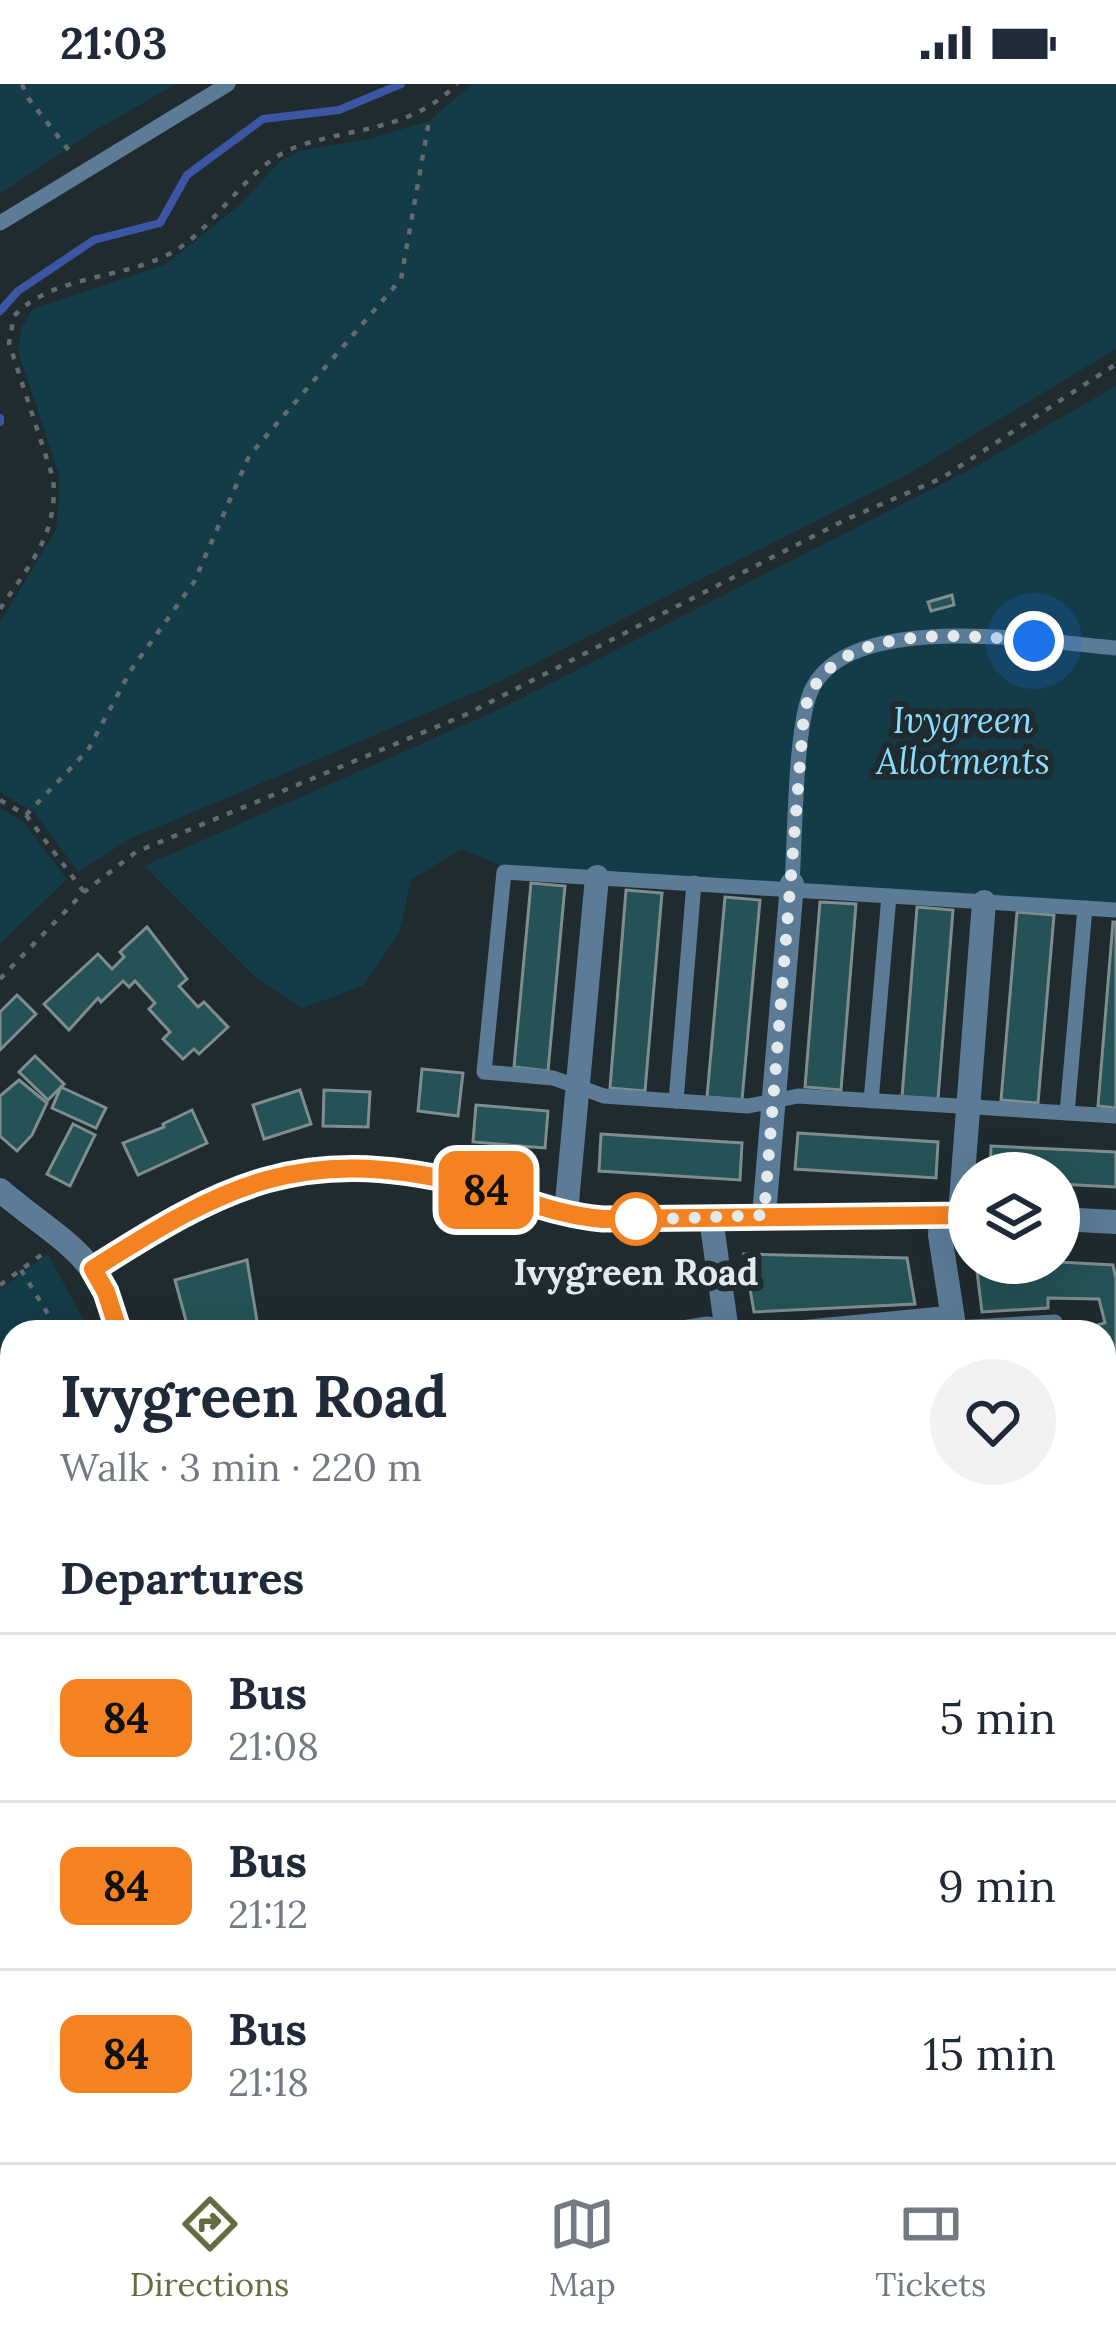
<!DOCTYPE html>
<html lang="en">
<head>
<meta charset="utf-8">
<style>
	body { margin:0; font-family:Lora,serif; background:#f2f2f3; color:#1f2937; height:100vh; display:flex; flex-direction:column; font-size:45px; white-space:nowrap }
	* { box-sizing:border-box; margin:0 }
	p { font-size:39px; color:#747a83 }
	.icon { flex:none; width:66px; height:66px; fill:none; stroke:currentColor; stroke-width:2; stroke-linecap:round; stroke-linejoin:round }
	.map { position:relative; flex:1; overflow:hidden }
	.panel { position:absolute; left:0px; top:1236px; width:1116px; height:843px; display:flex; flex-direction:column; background:#fff; border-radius:36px 36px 0 0; box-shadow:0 12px 48px #0002 }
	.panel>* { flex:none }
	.badge { padding:0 24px; border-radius:18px; font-size:42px; line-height:78px }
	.controls { position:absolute; left:948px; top:1068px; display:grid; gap:24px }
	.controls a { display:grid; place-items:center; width:132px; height:132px; border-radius:50%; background:#fff; box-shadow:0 12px 48px #0002; font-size:60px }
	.you { position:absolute; width:60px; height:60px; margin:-30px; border:9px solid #fff; border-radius:50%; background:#1a73e8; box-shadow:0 0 0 18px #1a73e833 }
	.map>.badge { position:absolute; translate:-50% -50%; box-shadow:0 0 0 6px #fff }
	h2 { padding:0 60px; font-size:45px; line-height:108px }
	.round { display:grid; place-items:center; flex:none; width:126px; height:126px; border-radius:63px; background:#f2f2f3 }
	.headline { display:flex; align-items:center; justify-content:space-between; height:204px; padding:0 60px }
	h1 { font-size:57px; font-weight:700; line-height:90px }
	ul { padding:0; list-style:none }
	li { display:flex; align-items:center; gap:36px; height:168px; padding:0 60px; border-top:3px solid #e0e1e3 }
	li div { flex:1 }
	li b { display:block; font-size:45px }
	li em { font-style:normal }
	li .badge { min-width:132px; font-weight:700; text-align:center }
	.status { display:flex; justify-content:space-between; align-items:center; height:84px; padding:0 60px; background:#fff; direction:ltr }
	.status svg { height:33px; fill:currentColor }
	.dock { display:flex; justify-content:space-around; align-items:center; height:168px; border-top:3px solid #e0e1e3; background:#fff; font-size:33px; color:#747a83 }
	.dock a { display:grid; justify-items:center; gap:6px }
	.dock .selected { color:#626e3f }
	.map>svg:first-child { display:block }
</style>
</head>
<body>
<div class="status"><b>21:03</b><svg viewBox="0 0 49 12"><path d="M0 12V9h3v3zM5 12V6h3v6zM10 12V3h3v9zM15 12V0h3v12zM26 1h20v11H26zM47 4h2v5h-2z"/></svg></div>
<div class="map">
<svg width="1116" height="2078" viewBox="0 0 1116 2078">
	<rect width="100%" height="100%" fill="#202b2f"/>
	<polygon fill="#24363d" points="0,1801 12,1804 12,1998 0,2000"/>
	<g fill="#143b48">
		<polygon points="0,0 176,0 89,50 0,110"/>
		<polygon points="472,0 1116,0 1116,265 905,392 488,603 130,755 78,788 34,728 0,708 0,538 56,446 59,417 59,391 18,267 22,243 33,225 166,180 241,120 279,78 299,67 369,55 429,37"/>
		<polygon points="1116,302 1116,820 499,781 461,765 411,796 399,849 363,902 302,924 253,891 144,782 496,627 975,383"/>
		<polygon points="0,724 22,737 67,795 0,860"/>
		<polygon points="48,1170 90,1248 12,1248 12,1337 0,1319 0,1206"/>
	</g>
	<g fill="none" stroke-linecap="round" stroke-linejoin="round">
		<g stroke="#3d56a3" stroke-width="8">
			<polyline points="0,227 18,207 94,156 160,139 187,91 263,35 339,26 401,0"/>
			<polyline points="0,334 0,338"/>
		</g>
	</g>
	<g fill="#245256" stroke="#7f8d8e" stroke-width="3">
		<polygon points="952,511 954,521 931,527 928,518"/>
		<polygon points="531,799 565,802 548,987 514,983"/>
		<polygon points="626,806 662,809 645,1007 610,1004"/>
		<polygon points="725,813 760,816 742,1016 707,1013"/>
		<polygon points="820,818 856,820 841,1006 805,1003"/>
		<polygon points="917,823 953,826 938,1015 902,1013"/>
		<polygon points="1017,828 1054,831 1038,1019 1001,1016"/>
		<polygon points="1113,838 1116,838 1116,1024 1098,1022"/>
		<polygon points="147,843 187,895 179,902 198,923 204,918 228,943 199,970 194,965 183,975 163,955 170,948 149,925 155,919 135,897 129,903 123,897 101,918 98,914 69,946 44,920 98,870 112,885 124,873 120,868"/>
		<polygon points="17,911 36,930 0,966 0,928"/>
		<polygon points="35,972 64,1000 48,1016 19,988"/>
		<polygon points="422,985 463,989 458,1032 418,1027"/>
		<polygon points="19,996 47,1019 32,1051 17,1067 0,1052 0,1012"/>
		<polygon points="61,1003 106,1024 96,1044 52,1024"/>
		<polygon points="300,1006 311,1040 264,1055 253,1021"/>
		<polygon points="324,1006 370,1008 368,1043 323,1042"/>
		<polygon points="476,1021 548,1027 545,1064 473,1058"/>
		<polygon points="192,1026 207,1059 138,1091 123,1059 164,1043 163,1040"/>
		<polygon points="73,1040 95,1051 70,1102 47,1090"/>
		<polygon points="798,1049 938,1058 936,1094 795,1085"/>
		<polygon points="601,1050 742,1059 740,1096 599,1087"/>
		<polygon points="991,1062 1116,1068 1116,1103 1059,1100 1059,1089 990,1089"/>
		<polygon points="744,1170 907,1174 915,1220 754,1228"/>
		<polygon points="247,1176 257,1237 220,1248 189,1248 175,1196"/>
		<polygon points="1059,1178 1113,1181 1116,1195 1116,1385 1111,1386 1104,1360 1104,1248 1087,1248 1086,1244 1105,1239 1099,1215 1048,1214 1048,1224 982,1228 976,1179"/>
		<rect x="0" y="1522" width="12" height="34"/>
		<polygon points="0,1556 12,1556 12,1589 0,1590"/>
		<polygon points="0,1610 12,1611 12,1636 0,1636"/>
		<polygon points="2,1662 12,1662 12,1683 0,1682"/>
		<polygon points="0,1682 12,1683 12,1706 0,1704"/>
		<polygon points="0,1704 12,1706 12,1726 0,1724"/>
		<polygon points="0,1724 12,1726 12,1748 0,1745"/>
		<polygon points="1113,1743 1116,1768 1104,1770 1104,1745"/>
		<polygon points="0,1745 12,1748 12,1769 0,1766"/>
		<polygon points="0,1766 12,1769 12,1791 0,1787"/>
		<polygon points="12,1907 12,1950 8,1950 0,1910"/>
		<polygon points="0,1920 11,1960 0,1963"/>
		<polygon points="158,2067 205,2067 207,2077 161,2078"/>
	</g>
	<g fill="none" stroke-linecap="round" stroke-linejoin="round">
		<g stroke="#616b6f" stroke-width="4.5" stroke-dasharray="6 9" stroke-linecap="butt">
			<polyline points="22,0 28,14 74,73"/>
			<path d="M 0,525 C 29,481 59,450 53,394 L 9,259 L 14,232 C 54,189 128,196 176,166 C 220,139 247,81 296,63 C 355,42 409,48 457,0"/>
			<polyline points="0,716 26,731 88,666 131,586 194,498 249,372 401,195 429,37"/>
			<polyline points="26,731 84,808"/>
			<polyline points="0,895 84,808 136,768 465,631 847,435 942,394 1116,280"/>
			<polyline points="21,1186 59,1248"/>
			<polyline points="0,1201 44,1169"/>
			<polyline points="0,1793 12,1796"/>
			<polyline points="0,2054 6,2078"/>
		</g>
		<g stroke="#5b7b97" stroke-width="15">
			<polyline points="0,139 228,0"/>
			<path d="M 792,800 C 795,755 795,643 811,607 C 848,524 1044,558 1116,564"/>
			<polyline points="1116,826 504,788 484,988 553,994 604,1012 748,1022 798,1012 1116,1032"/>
			<polyline points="676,1017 694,799"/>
			<polyline points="871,1017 889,812"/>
			<polyline points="1067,1029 1085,824"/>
			<polyline points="954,1244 1055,1238 1057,1248"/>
			<polyline points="658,1248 707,1240 755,1248"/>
			<polyline points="758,1248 952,1229"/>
			<polyline points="1104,1392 1116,1391"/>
			<polyline points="1104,1481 1116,1536"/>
		</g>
		<g stroke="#5b7b97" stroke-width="24">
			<path d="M 0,1106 C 54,1153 103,1170 119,1248"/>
			<polyline points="566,1129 597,793"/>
			<polyline points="941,1130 940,1151 955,1248"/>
			<polyline points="960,1130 984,818"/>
			<polyline points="764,1131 792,800"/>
			<polyline points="711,1134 727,1248"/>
			<polyline points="1059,1135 1116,1138"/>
			<path d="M 93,1185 C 225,1100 302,1061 462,1099 C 509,1110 554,1132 603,1135 L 969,1131"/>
			<polyline points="0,1512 12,1506"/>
			<polyline points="0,1889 12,1886"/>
			<polyline points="120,2067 123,2078"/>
			<polyline points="410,2067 417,2078"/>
			<polyline points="802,2067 809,2078"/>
			<polyline points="859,2078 876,2067"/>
		</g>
	</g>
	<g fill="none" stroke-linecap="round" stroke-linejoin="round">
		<defs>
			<path id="line" d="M 119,1248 L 106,1208 L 93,1185 C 226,1100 301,1061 462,1099 C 509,1110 554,1131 603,1135 L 969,1131"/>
		</defs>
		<use href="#line" stroke="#fff" stroke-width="27"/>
		<use href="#line" stroke="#f58220" stroke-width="18"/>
		<path stroke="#e3eaed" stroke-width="12" stroke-dasharray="0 21.6" d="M 636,1135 L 633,1136 L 764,1131 L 804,629 C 825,535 962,551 1034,557"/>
	</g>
	<circle fill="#fff" stroke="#f58220" stroke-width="6" cx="636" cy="1135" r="24"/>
	<g text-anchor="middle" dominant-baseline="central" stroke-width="12" stroke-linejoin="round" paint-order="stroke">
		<g font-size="36" font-style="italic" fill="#88defe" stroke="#202b2f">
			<text x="963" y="636">Ivygreen<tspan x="963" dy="41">Allotments</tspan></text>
		</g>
		<g font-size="36" font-weight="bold" fill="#e3eaed" stroke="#202b2f">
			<text x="636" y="1188">Ivygreen Road</text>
		</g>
	</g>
</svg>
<div class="controls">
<a><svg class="icon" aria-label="layers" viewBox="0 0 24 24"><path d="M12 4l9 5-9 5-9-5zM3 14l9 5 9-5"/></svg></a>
</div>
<div class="you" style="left:1034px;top:557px"></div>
<b class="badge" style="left:486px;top:1106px;background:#f58220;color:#111">84</b>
<section class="panel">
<div class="headline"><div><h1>Ivygreen Road</h1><p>Walk · 3 min · 220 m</p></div><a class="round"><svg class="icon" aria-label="heart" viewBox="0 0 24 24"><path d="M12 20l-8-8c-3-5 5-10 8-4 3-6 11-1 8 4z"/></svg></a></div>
<h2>Departures</h2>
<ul>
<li><span class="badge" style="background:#f58220;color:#111">84</span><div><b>Bus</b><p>21:08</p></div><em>5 min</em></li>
<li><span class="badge" style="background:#f58220;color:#111">84</span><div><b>Bus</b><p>21:12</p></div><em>9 min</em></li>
<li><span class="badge" style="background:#f58220;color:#111">84</span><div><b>Bus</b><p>21:18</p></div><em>15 min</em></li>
</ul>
</section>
</div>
<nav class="dock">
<a class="selected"><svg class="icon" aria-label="directions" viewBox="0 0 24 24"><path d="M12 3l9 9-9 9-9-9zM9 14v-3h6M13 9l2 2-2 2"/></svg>Directions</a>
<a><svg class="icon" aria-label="map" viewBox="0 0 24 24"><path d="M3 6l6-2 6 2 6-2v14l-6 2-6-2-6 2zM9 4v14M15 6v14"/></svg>Map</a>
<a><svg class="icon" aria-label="tickets" viewBox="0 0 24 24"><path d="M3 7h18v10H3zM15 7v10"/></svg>Tickets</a>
</nav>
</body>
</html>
